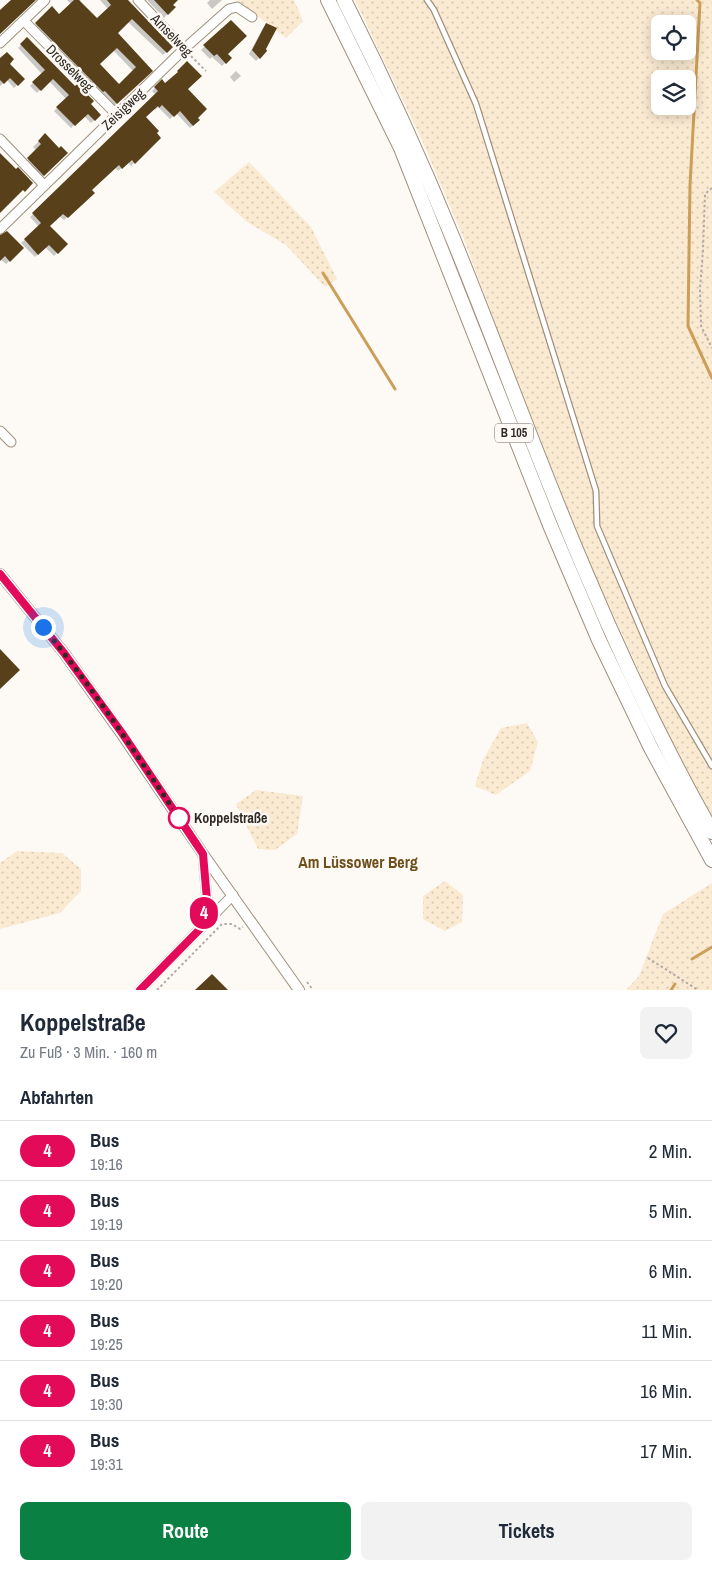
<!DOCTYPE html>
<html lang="de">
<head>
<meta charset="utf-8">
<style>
	body { margin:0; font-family:"Archivo Narrow",sans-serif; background:#f2f2f3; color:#1f2937; height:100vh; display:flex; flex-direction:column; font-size:19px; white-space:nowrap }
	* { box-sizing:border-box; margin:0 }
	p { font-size:16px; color:#747a83 }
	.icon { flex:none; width:28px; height:28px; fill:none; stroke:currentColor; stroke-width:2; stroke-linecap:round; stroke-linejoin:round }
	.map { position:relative; height:990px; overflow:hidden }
	.panel { display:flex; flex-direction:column; background:#fff; flex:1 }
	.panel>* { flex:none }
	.badge { padding:0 10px; border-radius:16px; font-size:18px; line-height:32px }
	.controls { position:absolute; left:651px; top:15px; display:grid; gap:10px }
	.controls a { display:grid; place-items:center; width:45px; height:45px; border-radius:8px; background:#fff; box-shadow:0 2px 12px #0003; font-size:25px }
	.you { position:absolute; width:25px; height:25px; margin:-12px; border:4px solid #fff; border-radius:50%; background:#1a73e8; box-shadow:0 0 0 8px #1a73e833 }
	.map>.badge { position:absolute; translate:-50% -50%; box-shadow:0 0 0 2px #fff }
	h2 { padding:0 20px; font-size:19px; line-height:45px }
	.round { display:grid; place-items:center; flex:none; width:52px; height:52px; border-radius:8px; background:#f2f2f3 }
	.overview { display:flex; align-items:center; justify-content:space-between; height:85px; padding:0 20px }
	h1 { font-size:24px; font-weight:800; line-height:38px }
	.action { display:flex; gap:10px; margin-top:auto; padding:10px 20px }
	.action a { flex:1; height:58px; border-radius:8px; background:#0b8043; color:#fff; font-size:20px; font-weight:800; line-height:58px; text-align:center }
	.action a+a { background:#f2f2f3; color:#1f2937 }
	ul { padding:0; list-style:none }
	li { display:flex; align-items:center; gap:15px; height:60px; padding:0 20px; border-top:1px solid #e0e1e3 }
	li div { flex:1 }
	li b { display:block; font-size:19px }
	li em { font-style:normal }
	li .badge { min-width:55px; font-weight:700; text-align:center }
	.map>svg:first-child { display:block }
</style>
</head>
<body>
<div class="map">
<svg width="712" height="990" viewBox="0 0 712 990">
	<defs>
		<pattern id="grass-dots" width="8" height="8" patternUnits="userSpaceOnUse" patternTransform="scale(1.25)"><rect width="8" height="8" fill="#fbead2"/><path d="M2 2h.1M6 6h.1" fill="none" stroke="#d7c9b4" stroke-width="1.8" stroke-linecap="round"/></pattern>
	</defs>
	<rect width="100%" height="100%" fill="#fdfaf6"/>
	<g fill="url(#grass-dots)" fill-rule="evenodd">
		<polygon points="237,0 294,0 303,21 286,38"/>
		<path d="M 355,0 L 712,0 L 712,816 L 667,733 L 564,506 L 463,237 L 421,138 ZM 660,24 L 688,24 L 688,51 L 660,51 ZM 660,79 L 688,79 L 688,106 L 660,106 Z"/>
		<polygon points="249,162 311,227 337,279 325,287 286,245 247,222 214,192"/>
		<polygon points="527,723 538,742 530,771 496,795 475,786 483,760 501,728"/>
		<polygon points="256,790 303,796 297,834 275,850 258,849 236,804"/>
		<polygon points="17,851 62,853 81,869 81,891 60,913 0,929 0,863"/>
		<polygon points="445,881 463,895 462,922 445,931 423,919 423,896"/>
		<polygon points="712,883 712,990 626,990 639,976 663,914"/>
	</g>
	<g fill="#0003" fill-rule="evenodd">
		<path d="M 67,0 L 81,0 L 79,2 L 97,20 L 108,9 L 100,0 L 126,0 L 172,47 L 163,55 L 128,22 L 117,33 L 151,71 L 113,107 L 33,27 L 52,8 L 59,16 L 71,4 ZM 113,50 L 133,71 L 119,86 L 99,64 Z"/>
		<polygon points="147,0 177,0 172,5 174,7 164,18"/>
		<polygon points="210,0 222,0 212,9 207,3"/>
		<polygon points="231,21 226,54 230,58 222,66 212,57 210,59 201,50"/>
		<polygon points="267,24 264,50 266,51 256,61 249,54 263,28"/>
		<polygon points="27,39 100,115 91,123 84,116 71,128 54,111 66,99 49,81 37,93 30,86 42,74 18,48"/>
		<polygon points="0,60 8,64 23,79 14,88 7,80 0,86"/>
		<polygon points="187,63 187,89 198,120 190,128 176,113 170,119 158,107 155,110 154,109 145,117 159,138 131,166 128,162 118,171 115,167 90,190 93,193 64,220 59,216 48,226 66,244 54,256 45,247 35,257 21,243 39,227 30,217 156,95 152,91 155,88 165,85"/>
		<polygon points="236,71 241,76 234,82 230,77"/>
		<polygon points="45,135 59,149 67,153 38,181 23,164 37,151 33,147"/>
		<polygon points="0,245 22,248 6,264 0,259"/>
	</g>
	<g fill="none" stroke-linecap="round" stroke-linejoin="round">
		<g stroke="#cc9e57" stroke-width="3">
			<polyline points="697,0 700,3 690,185 688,326 712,378"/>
			<polyline points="323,273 395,389"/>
			<polyline points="692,959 712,947"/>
			<polyline points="671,990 675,984"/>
		</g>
	</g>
	<g fill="#58401a" fill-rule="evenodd">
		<polygon points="11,0 36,0 0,34 0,10"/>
		<path d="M 74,0 L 79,0 L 97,18 L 111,5 L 107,0 L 128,0 L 173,47 L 167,53 L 132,19 L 118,33 L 153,71 L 117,104 L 105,91 L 103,92 L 35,23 L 52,6 L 59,14 ZM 117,48 L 136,67 L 119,84 L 100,64 Z"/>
		<polygon points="154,0 178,0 173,5 176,7 168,15"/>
		<polygon points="231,20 247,36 228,54 232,58 226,64 217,54 214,56 203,45"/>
		<polygon points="266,23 277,28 266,49 267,51 260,59 252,50"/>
		<polygon points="27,37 75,86 77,84 94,101 91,104 101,115 95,121 88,114 75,126 56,107 69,95 53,79 41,91 32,82 45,70 20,44"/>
		<polygon points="7,52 14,59 10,64 25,79 18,86 10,78 4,84 0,80 0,58"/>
		<polygon points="187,61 202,76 188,89 207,109 198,118 200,120 193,126 180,111 174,117 162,105 159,108 158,106 146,117 159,131 157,133 161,138 135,164 132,160 122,169 119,165 92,190 95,193 68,218 63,214 50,226 68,244 58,254 49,245 38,255 24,239 41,223 32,213 158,91 154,87 162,79 165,83 178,72 177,71"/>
		<polygon points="45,133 59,148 61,146 68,153 44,176 27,158 41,144 38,141"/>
		<polygon points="0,153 16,169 18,167 33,183 25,192 23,190 0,213"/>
		<polygon points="7,231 24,248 10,262 5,256 0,261 0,235"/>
		<polygon points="0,649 20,670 0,689"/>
		<polygon points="212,974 228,990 195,990"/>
	</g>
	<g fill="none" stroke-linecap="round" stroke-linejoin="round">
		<defs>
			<polyline id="service" points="427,0 434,10 476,104 596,491 597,526 665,686 712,766"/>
			<g id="minor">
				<polyline points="138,0 184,49"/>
				<polyline points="24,21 117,115"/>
				<polyline points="0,43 45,0"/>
				<polyline points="0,139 44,185"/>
				<polyline points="0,229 184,49 229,9 237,7 252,17"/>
				<polyline points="0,431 11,442"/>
				<polyline points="200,929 207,900 203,854"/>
				<polyline points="140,990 233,895"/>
			</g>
			<polyline id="tertiary" points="0,574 64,653 121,733 203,854 299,990"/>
			<g id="trunk">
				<polyline points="328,0 401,148 550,525 599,640 651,748 712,860"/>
				<path d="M 344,0 C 384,79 421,160 454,241 C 499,351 539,464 586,573 C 623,661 665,749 712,832"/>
			</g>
		</defs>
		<use href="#service" stroke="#9e907d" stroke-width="7"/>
		<use href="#minor" stroke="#9e907d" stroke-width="11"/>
		<use href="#tertiary" stroke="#9e907d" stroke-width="12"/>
		<use href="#trunk" stroke="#9e907d" stroke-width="16"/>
		<g stroke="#b0aba6" stroke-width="2" stroke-dasharray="2.5 2.5" stroke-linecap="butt">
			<polyline points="191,56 206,71"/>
			<polyline points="712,188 705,194 703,249 700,289 701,326 712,348"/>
			<polyline points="648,958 698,990"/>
			<polyline points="307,982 313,990"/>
			<polyline points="157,990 222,924 232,924 240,929 243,927"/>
		</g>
		<use href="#service" stroke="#fff" stroke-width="4.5"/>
		<use href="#minor" stroke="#fff" stroke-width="9"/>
		<use href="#tertiary" stroke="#fff" stroke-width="10"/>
		<use href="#trunk" stroke="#fff" stroke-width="14"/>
	</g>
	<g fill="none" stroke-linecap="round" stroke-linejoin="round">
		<defs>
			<polyline id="line" points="0,574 64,653 122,733 203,854 207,900 200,929 140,990"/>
		</defs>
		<use href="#line" stroke="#fff" stroke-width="11"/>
		<use href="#line" stroke="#e30b59" stroke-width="8"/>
		<path stroke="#302a22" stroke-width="5" stroke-dasharray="0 9" d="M 43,627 C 94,689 138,757 183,824 L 179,818"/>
	</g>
	<circle fill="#fff" stroke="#e30b59" stroke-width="2.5" cx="179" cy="818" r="10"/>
	<g text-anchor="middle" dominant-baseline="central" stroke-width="5" stroke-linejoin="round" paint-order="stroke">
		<rect fill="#fdfaf6" stroke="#6e6862" stroke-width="1" x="495" y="423.5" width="38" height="19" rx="4"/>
		<g font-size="12" font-weight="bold" fill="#302a22">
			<text x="514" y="433">B 105</text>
		</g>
		<g font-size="14" fill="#302a22" stroke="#fdfaf6">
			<text transform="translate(172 35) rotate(46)">Amselweg</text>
			<text transform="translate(70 68) rotate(45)">Drosselweg</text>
			<text transform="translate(123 109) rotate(-44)">Zeisigweg</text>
		</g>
		<g font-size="14" font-weight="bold" fill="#302a22" stroke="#fdfaf6" text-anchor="start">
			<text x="194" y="818">Koppelstraße</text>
		</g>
		<g font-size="16" font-weight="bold" fill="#6e4e1a" stroke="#fdfaf6">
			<text x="358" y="862">Am Lüssower Berg</text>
		</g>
	</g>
</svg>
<div class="controls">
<a><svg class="icon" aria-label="locate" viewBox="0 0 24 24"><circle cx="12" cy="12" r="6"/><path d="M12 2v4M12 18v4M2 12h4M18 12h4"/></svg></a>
<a><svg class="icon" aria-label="layers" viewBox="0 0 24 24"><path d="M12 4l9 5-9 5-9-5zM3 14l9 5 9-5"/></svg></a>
</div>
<div class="you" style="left:43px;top:627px"></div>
<b class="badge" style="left:204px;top:913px;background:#e30b59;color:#fff">4</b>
</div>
<section class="panel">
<div class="overview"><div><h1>Koppelstraße</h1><p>Zu Fuß · 3 Min. · 160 m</p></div><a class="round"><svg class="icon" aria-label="heart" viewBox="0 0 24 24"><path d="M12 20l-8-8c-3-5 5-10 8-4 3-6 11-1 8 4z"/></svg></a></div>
<h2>Abfahrten</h2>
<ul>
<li><span class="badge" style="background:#e30b59;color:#fff">4</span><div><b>Bus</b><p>19:16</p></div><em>2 Min.</em></li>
<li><span class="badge" style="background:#e30b59;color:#fff">4</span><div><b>Bus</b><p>19:19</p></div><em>5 Min.</em></li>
<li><span class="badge" style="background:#e30b59;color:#fff">4</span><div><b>Bus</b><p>19:20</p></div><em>6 Min.</em></li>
<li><span class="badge" style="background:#e30b59;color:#fff">4</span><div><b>Bus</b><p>19:25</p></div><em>11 Min.</em></li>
<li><span class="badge" style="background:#e30b59;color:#fff">4</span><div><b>Bus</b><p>19:30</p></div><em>16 Min.</em></li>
<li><span class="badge" style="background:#e30b59;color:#fff">4</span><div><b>Bus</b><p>19:31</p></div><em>17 Min.</em></li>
</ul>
<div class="action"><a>Route</a><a>Tickets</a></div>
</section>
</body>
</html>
